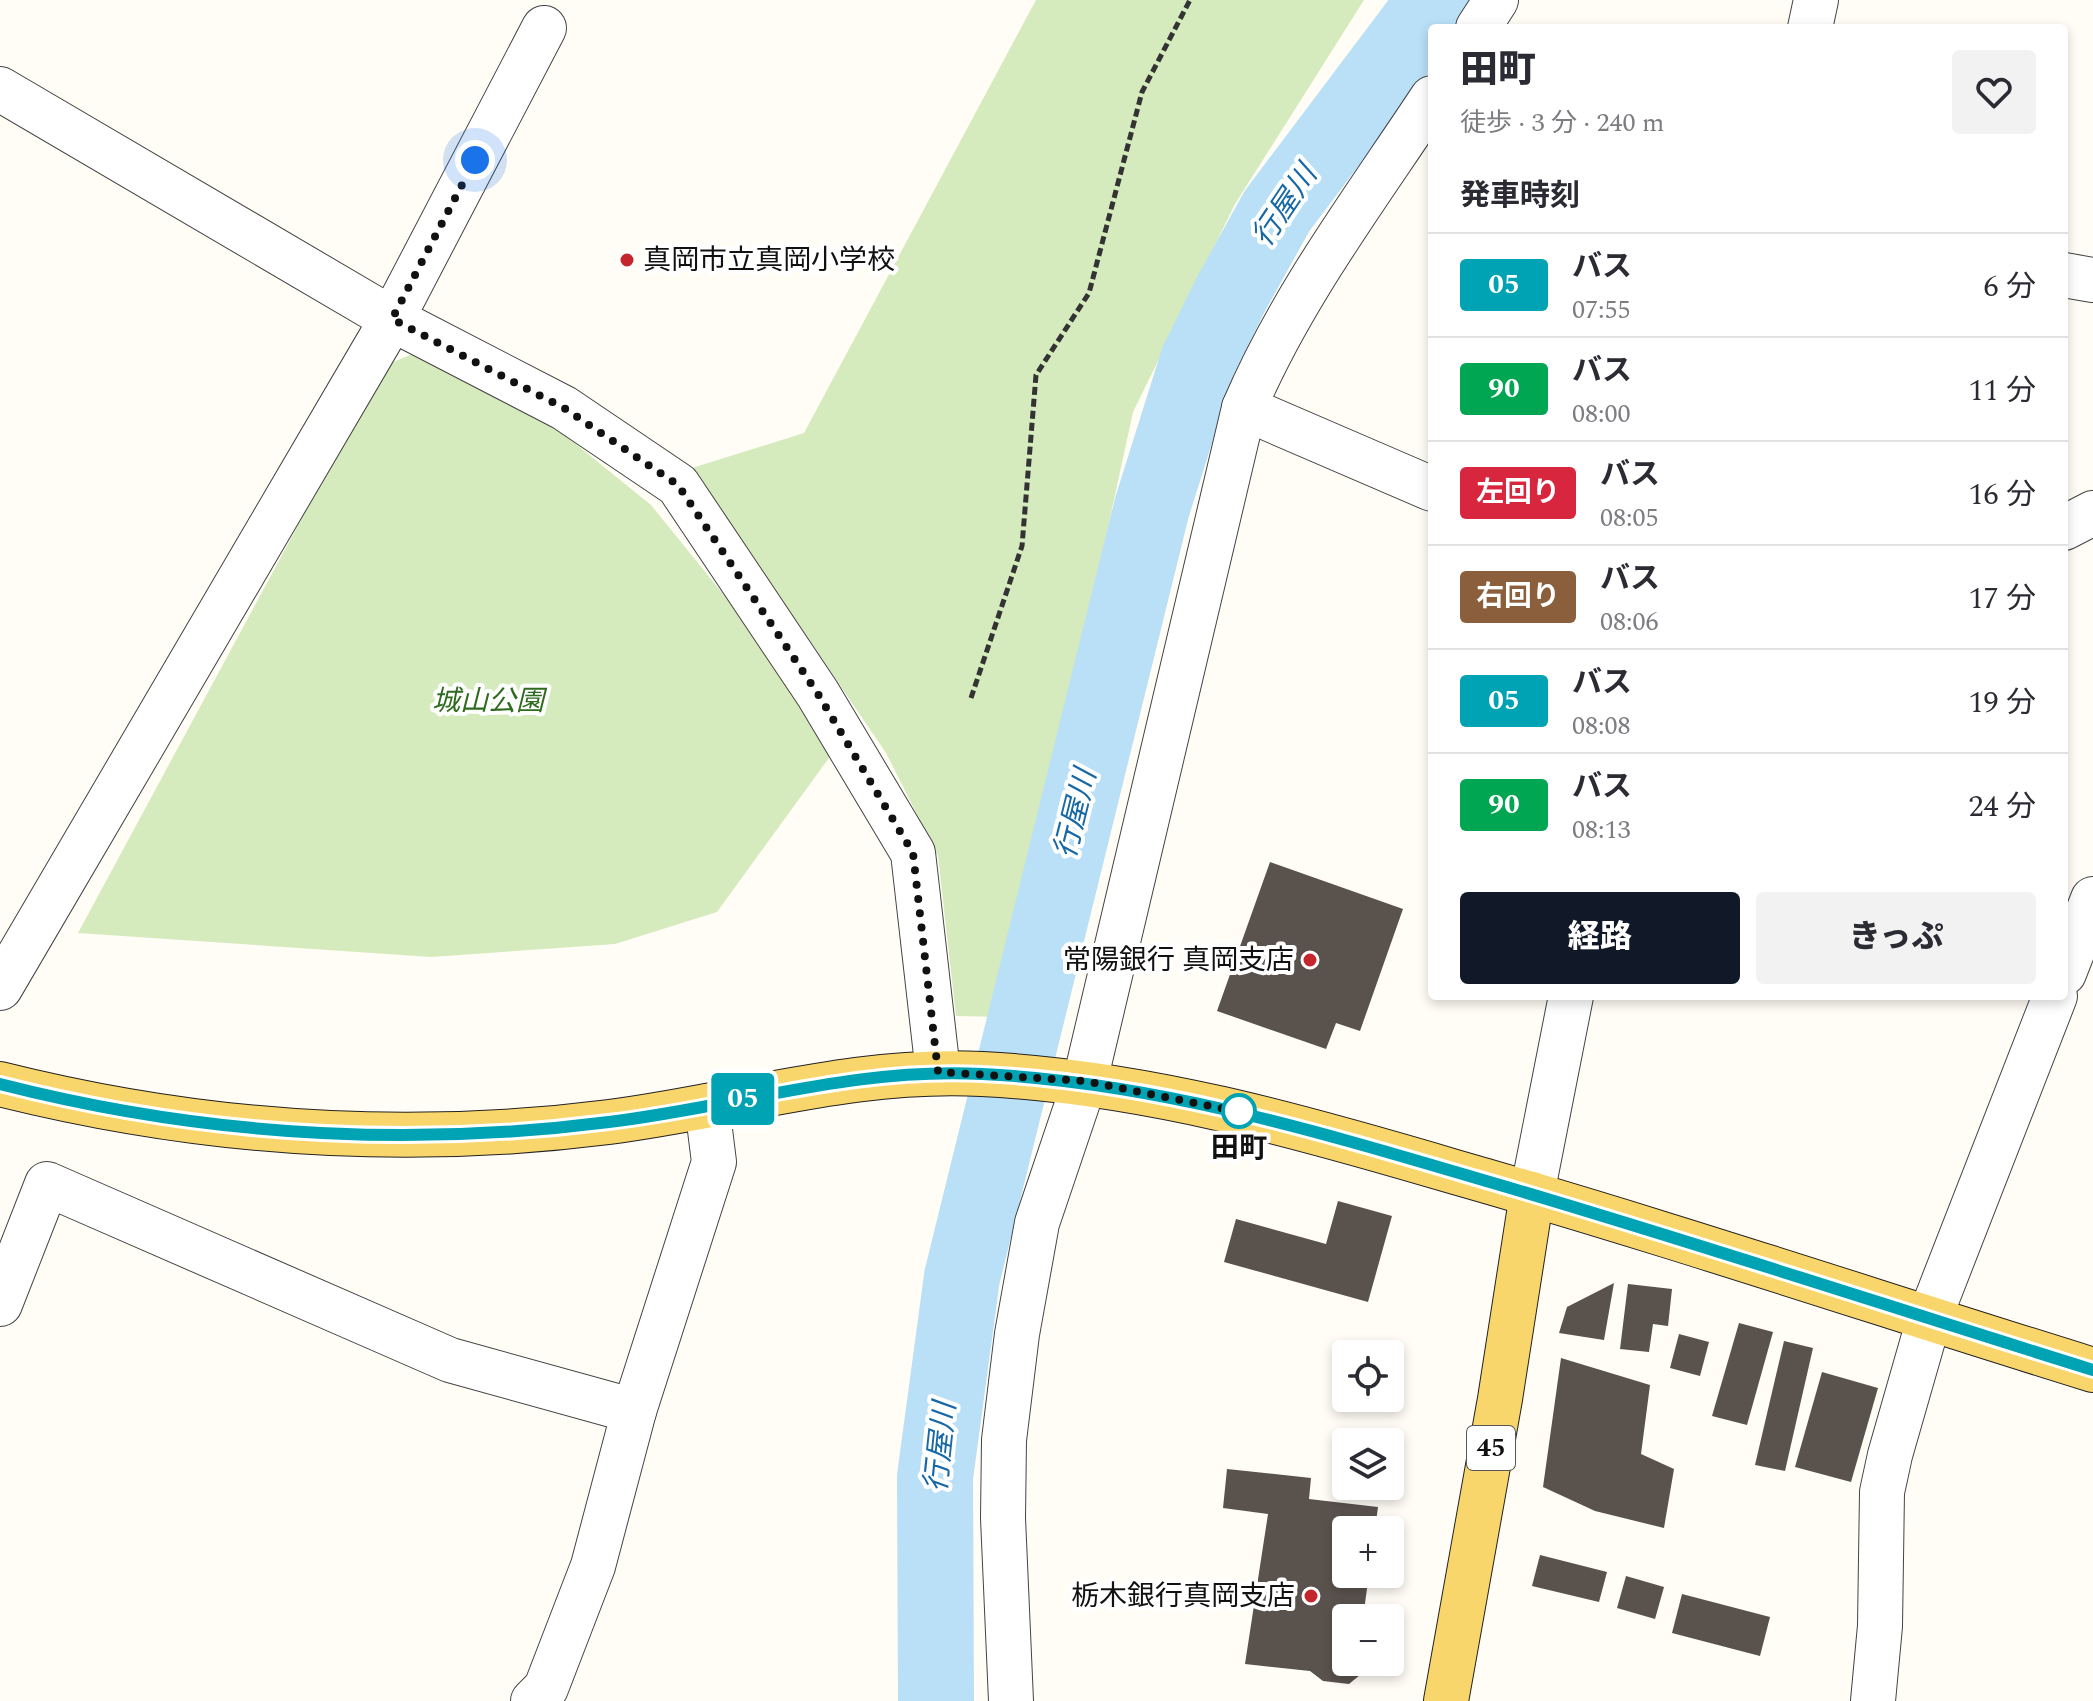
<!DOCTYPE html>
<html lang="ja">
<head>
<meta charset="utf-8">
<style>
	body { margin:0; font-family:Spectral,"Noto Sans JP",serif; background:#f2f2f3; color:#2b2b33; height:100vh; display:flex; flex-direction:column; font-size:30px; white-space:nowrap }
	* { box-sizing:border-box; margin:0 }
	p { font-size:26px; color:#7c7c81 }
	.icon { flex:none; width:44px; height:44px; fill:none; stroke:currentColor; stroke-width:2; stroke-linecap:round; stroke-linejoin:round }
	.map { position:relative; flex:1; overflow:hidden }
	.side { position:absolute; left:1428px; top:24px; width:640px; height:976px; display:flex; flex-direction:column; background:#fff; border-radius:8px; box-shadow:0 4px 12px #0003 }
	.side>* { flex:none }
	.badge { padding:0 16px; border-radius:6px; font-size:28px; line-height:52px }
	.controls { position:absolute; left:1332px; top:1340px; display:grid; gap:16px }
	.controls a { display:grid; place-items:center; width:72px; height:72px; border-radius:8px; background:#fff; box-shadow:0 4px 12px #0003; font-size:40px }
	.you { position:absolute; width:40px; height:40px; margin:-20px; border:6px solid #fff; border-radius:50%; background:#1a73e8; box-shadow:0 0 0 12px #1a73e833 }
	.map>.badge { position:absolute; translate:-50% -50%; box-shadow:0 0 0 4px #fff }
	h2 { padding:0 32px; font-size:30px; line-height:72px }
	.round { display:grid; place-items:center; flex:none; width:84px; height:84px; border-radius:8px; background:#f2f2f3 }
	.headline { display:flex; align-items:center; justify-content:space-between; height:136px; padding:0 32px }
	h1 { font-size:38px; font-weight:800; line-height:60px }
	.button { display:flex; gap:16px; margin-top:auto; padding:16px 32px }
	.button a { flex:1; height:92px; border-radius:8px; background:#111827; color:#fff; font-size:32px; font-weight:800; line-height:92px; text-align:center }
	.button a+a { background:#f2f2f3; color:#2b2b33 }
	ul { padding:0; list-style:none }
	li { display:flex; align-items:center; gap:24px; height:104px; padding:0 32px; border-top:2px solid #e1e1e2 }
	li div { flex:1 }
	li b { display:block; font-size:30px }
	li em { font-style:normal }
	li .badge { min-width:88px; font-weight:700; text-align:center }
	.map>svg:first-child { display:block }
</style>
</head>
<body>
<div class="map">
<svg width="2093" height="1701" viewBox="0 0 2093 1701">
	<rect width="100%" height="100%" fill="#fffdf5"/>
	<g fill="#d5ebbd">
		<polygon points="1036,0 1364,0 1235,204 1133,412 1002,1017 956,1016 938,856 886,753 692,468 804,433"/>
		<polygon points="415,353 556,428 651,505 749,626 834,751 717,912 615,944 431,957 78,933 384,366"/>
	</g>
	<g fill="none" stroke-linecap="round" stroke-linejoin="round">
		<polyline stroke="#b9e0f7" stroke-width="76" points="936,1701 935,1477 962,1277 1152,507 1198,361 1231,294 1277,211 1436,0"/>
	</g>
	<g fill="#5a524d">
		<polygon points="1270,862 1403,909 1360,1031 1336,1023 1326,1049 1217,1011"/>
		<polygon points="1338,1201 1392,1216 1368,1302 1224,1262 1236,1219 1326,1244"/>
		<polygon points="1614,1283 1604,1340 1559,1333 1567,1307"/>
		<polygon points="1628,1284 1672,1289 1668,1326 1653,1324 1649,1352 1620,1349"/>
		<polygon points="1739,1323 1773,1332 1747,1425 1712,1416"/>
		<polygon points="1679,1334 1709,1342 1700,1376 1670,1368"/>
		<polygon points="1784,1341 1813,1348 1785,1471 1755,1465"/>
		<polygon points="1561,1358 1650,1385 1641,1454 1674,1469 1664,1528 1595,1511 1543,1487"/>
		<polygon points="1822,1372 1878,1388 1851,1482 1795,1467"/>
		<polygon points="1227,1469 1311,1478 1309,1499 1378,1507 1375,1530 1346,1530 1346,1574 1369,1574 1363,1618 1346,1618 1346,1662 1367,1662 1366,1670 1349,1684 1323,1681 1310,1671 1245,1664 1268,1514 1223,1508"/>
		<polygon points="1540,1555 1607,1572 1599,1602 1532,1586"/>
		<polygon points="1626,1576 1664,1587 1655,1619 1617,1608"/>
		<polygon points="1682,1594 1770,1617 1760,1656 1672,1633"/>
	</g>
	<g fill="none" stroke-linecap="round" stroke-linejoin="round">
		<defs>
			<g id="minor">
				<polyline points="1478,28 1496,0"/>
				<polyline points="1810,28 1816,0"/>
				<polyline points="0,89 392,319 564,408 678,485 818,694 913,853 938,1072"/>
				<polyline points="2064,275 2093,280"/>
				<polyline points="1244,408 1432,489"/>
				<polyline points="2064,528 2093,513"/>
				<polyline points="2064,973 2093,899"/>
				<polyline points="0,988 392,319 544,28"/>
				<polyline points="1532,1194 1571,996"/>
				<polyline points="0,1304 47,1184 450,1360 634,1411"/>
				<polyline points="533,1701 546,1688 593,1566 634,1411 714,1162 707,1106"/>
				<path d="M 1011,1701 L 1003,1518 L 1004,1440 L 1017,1334 L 1037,1223 L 1085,1081 L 1244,408 C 1291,297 1366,198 1432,98"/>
				<polyline points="1873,1701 1880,1626 1882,1492 1890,1455 1929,1319 2055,996"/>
			</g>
			<g id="major">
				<path d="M 0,1084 C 200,1134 404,1148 609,1122 C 734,1106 855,1067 982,1074 C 1145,1082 1299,1126 1455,1172 C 1669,1233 1880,1304 2093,1370"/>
				<polyline points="1446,1701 1500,1399 1532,1194"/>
			</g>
		</defs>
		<use href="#minor" stroke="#444" stroke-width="46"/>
		<use href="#major" stroke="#222" stroke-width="46"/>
		<polyline stroke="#333" stroke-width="5" stroke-dasharray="8 4" stroke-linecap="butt" points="971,698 1022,546 1036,375 1089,293 1142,92 1190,0"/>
		<use href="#minor" stroke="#fff" stroke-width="44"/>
		<use href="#major" stroke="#f9d66b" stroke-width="44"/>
	</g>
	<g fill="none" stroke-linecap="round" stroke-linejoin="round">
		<defs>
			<path id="line" d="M 0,1084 C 200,1135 404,1148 609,1122 C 734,1107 854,1067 982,1074 C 1152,1082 1313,1130 1476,1178 C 1683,1238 1887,1306 2093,1370"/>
		</defs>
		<use href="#line" stroke="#fff" stroke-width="18"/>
		<use href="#line" stroke="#00a3b4" stroke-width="12"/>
		<polyline stroke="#111" stroke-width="8" stroke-dasharray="0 14.4" points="475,160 392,319 564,408 678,485 818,694 913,853 938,1072 1085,1081 1250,1114 1239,1111"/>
	</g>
	<g fill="#c4262e" stroke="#fff" stroke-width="3">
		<circle cx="627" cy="260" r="8"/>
		<circle cx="1310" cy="960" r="8"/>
		<circle cx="1311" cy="1596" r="8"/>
	</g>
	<circle fill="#fff" stroke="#00a3b4" stroke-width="4" cx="1239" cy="1111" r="16"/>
	<g text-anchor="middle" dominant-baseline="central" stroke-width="8" stroke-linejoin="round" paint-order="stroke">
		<rect fill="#fff" stroke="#585858" stroke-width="2" x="1467" y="1426" width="48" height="44" rx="6"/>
		<g font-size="26" font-weight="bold" fill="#111">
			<text x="1491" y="1448">45</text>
		</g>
		<g font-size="28" fill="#111" stroke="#fff" text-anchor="end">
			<text x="643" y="260" text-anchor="start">真岡市立真岡小学校</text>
			<text x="1294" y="960">常陽銀行 真岡支店</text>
			<text x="1295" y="1596">栃木銀行真岡支店</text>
		</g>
		<g font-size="28" font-style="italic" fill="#2f6b1f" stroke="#fff">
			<text x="488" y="701">城山公園</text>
		</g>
		<g font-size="28" font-weight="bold" fill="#111" stroke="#fff">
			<text x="1239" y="1148">田町</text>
		</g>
		<g font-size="30" font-style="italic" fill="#1768a6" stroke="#fff">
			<text transform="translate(1285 206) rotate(-56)">行屋川</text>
			<text transform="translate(1076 814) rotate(-76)">行屋川</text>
			<text transform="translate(941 1447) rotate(-84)">行屋川</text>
		</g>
	</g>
</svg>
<div class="controls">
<a><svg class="icon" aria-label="locate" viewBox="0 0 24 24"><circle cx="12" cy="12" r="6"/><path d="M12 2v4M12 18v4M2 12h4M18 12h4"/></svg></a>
<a><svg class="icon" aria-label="layers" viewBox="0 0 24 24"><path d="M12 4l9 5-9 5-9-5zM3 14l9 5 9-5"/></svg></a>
<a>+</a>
<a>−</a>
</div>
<div class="you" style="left:475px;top:160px"></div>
<b class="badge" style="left:743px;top:1099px;background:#00a3b4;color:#fff">05</b>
<section class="side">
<div class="headline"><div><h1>田町</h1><p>徒歩 · 3 分 · 240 m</p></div><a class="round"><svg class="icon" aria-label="heart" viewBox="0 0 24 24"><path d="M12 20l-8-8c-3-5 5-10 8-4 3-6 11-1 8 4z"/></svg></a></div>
<h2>発車時刻</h2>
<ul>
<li><span class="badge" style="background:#00a3b4;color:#fff">05</span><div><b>バス</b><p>07:55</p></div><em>6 分</em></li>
<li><span class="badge" style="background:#00a651;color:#fff">90</span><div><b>バス</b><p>08:00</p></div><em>11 分</em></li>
<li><span class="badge" style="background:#d7263d;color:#fff">左回り</span><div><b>バス</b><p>08:05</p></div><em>16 分</em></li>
<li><span class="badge" style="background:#8b5e3c;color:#fff">右回り</span><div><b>バス</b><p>08:06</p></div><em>17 分</em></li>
<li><span class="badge" style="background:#00a3b4;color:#fff">05</span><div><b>バス</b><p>08:08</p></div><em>19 分</em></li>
<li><span class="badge" style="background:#00a651;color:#fff">90</span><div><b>バス</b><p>08:13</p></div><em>24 分</em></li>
</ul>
<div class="button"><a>経路</a><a>きっぷ</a></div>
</section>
</div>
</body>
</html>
